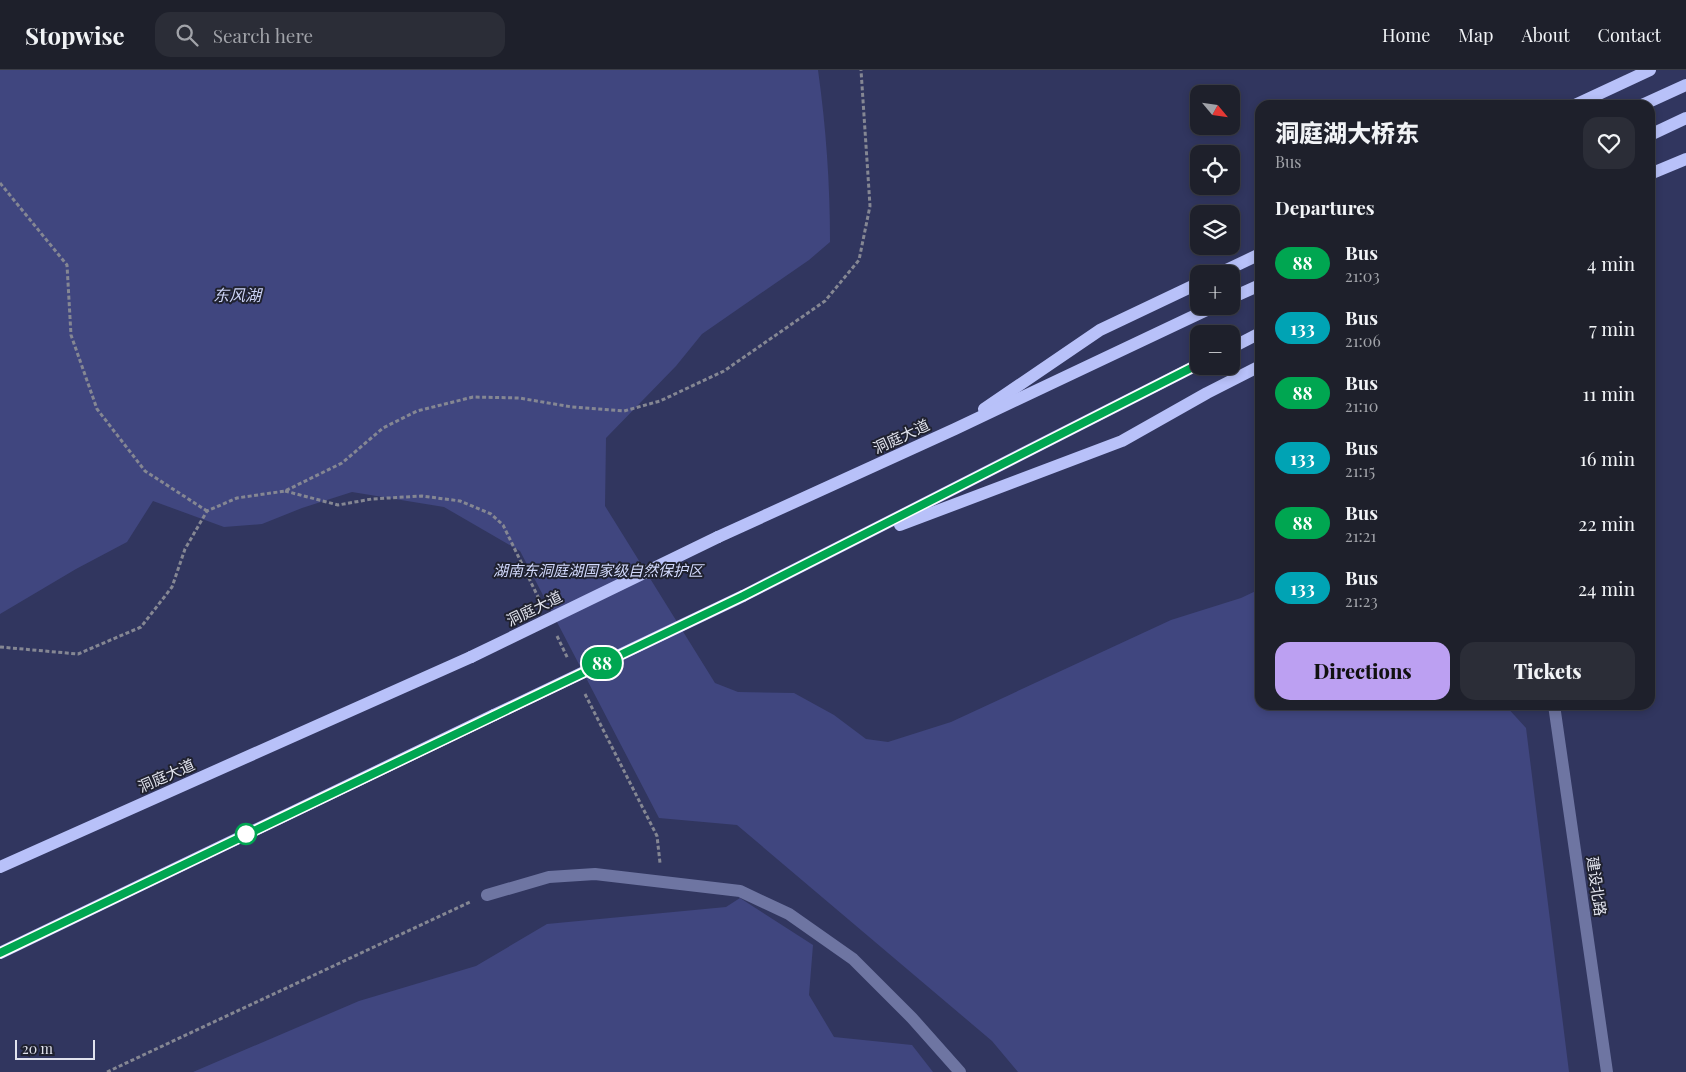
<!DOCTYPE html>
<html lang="en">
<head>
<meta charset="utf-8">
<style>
	body { margin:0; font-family:"Playfair Display","Noto Sans SC",serif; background:#2b2d37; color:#f1f3f6; height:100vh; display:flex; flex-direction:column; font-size:19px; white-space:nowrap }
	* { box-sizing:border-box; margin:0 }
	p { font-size:16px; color:#a1a3a9 }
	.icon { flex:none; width:28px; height:28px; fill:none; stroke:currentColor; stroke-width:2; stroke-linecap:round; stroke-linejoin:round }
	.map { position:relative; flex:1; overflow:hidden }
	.sheet { position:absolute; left:1255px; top:30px; width:400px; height:610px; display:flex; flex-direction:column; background:#1e202b; border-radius:15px; box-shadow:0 2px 8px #0003,0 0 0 1px #3c3e47 }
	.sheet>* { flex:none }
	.badge { padding:0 10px; border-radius:16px; font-size:18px; line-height:32px }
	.needle { width:32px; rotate:119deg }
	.controls { position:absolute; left:1190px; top:15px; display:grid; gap:10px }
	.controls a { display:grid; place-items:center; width:50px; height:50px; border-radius:10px; background:#1e202b; box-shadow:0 2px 8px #0003,0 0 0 1px #3c3e47; font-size:25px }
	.scale { position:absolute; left:15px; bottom:12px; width:80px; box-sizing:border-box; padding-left:5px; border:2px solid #e1e3ed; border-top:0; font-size:14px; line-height:18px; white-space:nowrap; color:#e1e3ed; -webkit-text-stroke:4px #1f212f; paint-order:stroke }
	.map>.badge { position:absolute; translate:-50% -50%; box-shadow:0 0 0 2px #fff }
	h2 { padding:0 20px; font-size:19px; line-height:45px }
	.round { display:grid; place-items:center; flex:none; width:52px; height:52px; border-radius:15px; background:#2b2d37 }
	.overview { display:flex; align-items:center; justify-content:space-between; height:85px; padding:0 20px }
	h1 { font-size:24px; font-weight:800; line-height:38px }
	.action { display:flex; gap:10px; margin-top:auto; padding:10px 20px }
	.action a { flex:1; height:58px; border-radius:15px; background:#bca0f2; color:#111; font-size:20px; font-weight:800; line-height:58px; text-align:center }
	.action a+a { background:#2b2d37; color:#f1f3f6 }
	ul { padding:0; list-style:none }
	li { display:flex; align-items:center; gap:15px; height:65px; padding:0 20px }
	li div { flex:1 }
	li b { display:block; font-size:19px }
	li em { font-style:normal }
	li .badge { min-width:55px; font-weight:700; text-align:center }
	header { display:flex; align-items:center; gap:30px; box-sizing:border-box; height:70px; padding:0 25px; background:#1e202b; border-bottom:1px solid #3c3e47 }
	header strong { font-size:24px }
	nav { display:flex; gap:28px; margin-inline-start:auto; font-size:18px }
	.search { width:350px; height:45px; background:#2b2d37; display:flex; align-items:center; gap:12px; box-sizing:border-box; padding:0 18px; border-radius:15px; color:#a1a3a9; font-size:19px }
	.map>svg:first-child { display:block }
</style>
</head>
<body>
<header>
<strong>Stopwise</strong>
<div class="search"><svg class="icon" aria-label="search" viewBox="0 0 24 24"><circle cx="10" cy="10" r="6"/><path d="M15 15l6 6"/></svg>Search here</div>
<nav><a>Home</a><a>Map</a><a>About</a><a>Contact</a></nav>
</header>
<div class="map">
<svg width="1686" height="1002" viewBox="0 0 1686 1002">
	<rect width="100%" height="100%" fill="#282b39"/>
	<path fill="#31365f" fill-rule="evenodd" d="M 0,0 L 1686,0 L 1686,1002 L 0,1002 ZM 1199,24 L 1231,24 L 1231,56 L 1199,56 ZM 1260,35 L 1650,35 L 1650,635 L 1260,635 ZM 1199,84 L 1231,84 L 1231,116 L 1199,116 ZM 1199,144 L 1231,144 L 1231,176 L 1199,176 ZM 1199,204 L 1231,204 L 1231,236 L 1199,236 ZM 1199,264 L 1231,264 L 1231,296 L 1199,296 Z"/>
	<g fill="#40467f">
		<path d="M 0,0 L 818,0 C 826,57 830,114 830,172 L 809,190 L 702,264 L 676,296 L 606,368 L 605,436 L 715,613 L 738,622 L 794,623 L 834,645 L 866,669 L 888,672 L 951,652 L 1171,550 L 1241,528 L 1260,519 L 1260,635 L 1505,635 L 1526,658 L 1569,1002 L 1018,1002 L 992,971 L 737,755 L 659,748 L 520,481 L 444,437 L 352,422 L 302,438 L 262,454 L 224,457 L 153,431 L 127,472 L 76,499 L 0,544 Z"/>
		<polygon points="740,828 813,875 809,925 834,967 912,975 933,1002 193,1002 359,931 476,896 547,854 726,837"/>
	</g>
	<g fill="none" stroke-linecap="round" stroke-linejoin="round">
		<g stroke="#858793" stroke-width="3" stroke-dasharray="4 2.5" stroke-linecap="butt">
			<polyline points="0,113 67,195 71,265 97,339 145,401 207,441"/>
			<polyline points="285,421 338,435 372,429 422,426 460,431 491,444 503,455 541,533"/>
			<polyline points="557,566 568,589"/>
			<polyline points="0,577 78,584 141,557 172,517 185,479 207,441 237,428 285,421 342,393 383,358 417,341 473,327 519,328 572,337 624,341 660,331 724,301 825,231 859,190 870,136 861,0"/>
			<polyline points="585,624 657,766 660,793"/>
			<polyline points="107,1002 470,832"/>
		</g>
		<g stroke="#6e75a2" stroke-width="12">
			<polyline points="1554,635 1607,1002"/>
			<polyline points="487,825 549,807 595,804 740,821 789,844 853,889 912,948 960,1002"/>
		</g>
		<g stroke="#b8c1f9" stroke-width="12">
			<polyline points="1575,35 1650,0"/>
			<polyline points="1642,35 1686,15"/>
			<polyline points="1650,65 1686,48"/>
			<polyline points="1650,104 1686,89"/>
			<polyline points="1218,204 1260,184"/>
			<polyline points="1231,228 1260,215"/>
			<polyline points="1231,278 1260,263"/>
			<polyline points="984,339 1100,260 1199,213"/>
			<polyline points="900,455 1122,371 1207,323 1260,296"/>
			<polyline points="718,467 955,359 1215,236"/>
			<polyline points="743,526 1199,294"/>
			<polyline points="0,797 471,587"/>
			<polyline points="0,883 494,645"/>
		</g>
		<g stroke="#b8c1f9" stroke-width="12">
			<polyline points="471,587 718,467"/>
			<polyline points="494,645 743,526"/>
		</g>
	</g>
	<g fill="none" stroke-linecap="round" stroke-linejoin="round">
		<defs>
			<polyline id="line" points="0,883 743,526 1199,294"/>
		</defs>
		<use href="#line" stroke="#fff" stroke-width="11"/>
		<use href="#line" stroke="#00a651" stroke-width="8"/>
	</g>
	<circle fill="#fff" stroke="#00a651" stroke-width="2.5" cx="246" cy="764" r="10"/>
	<g text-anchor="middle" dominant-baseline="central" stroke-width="4" stroke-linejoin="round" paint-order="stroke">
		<g font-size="15" fill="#e1e3ed" stroke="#1f212f">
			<text transform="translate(901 366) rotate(-25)">洞庭大道</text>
			<text transform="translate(534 538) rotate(-26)">洞庭大道</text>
			<text transform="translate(166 705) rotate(-24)">洞庭大道</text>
			<text transform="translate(1597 816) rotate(82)">建设北路</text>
		</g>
		<g font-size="15" font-style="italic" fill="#d2d9fc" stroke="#1f212f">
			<text x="598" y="500">湖南东洞庭湖国家级自然保护区</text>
		</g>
		<g font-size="16" font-style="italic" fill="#ccd3f6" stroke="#1f212f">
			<text x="237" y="224">东风湖</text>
		</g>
	</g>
</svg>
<div class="controls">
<a><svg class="needle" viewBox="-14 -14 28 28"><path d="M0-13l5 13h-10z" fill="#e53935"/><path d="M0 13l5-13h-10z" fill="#a1a3a9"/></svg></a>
<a><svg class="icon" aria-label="locate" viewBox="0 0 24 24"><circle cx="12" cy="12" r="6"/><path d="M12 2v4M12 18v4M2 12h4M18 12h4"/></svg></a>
<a><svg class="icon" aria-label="layers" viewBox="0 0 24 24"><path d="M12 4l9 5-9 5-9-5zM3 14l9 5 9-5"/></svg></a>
<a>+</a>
<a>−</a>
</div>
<div class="scale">20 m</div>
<b class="badge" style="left:602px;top:593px;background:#00a651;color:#fff">88</b>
<section class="sheet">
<div class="overview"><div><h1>洞庭湖大桥东</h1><p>Bus</p></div><a class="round"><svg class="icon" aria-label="heart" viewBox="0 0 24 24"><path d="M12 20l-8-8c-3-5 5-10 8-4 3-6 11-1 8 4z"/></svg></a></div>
<h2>Departures</h2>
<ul>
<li><span class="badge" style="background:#00a651;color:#fff">88</span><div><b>Bus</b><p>21:03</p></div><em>4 min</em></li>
<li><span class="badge" style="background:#00a3b4;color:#fff">133</span><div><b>Bus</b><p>21:06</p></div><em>7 min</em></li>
<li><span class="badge" style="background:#00a651;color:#fff">88</span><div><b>Bus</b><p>21:10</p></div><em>11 min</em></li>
<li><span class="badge" style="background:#00a3b4;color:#fff">133</span><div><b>Bus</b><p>21:15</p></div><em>16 min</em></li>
<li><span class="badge" style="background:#00a651;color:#fff">88</span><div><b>Bus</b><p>21:21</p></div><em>22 min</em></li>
<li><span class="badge" style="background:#00a3b4;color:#fff">133</span><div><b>Bus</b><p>21:23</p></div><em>24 min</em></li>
</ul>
<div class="action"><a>Directions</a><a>Tickets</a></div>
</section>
</div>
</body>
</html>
